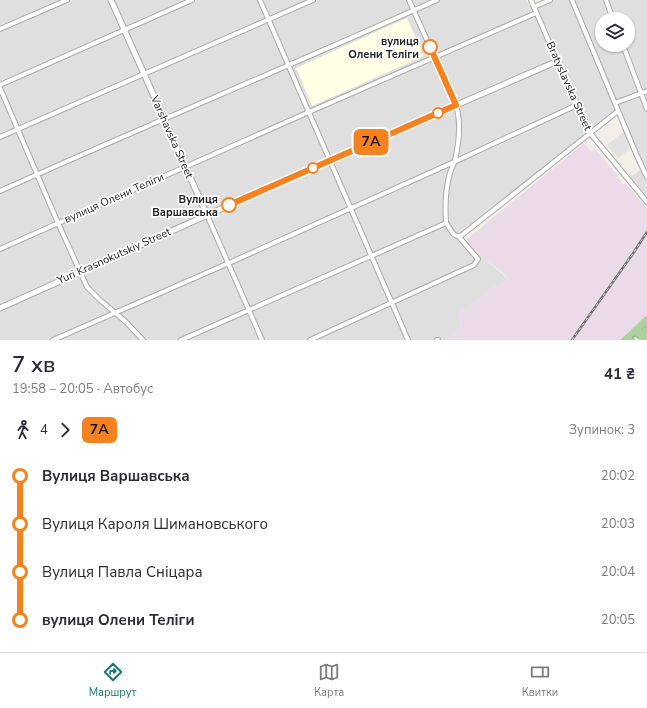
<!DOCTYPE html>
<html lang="uk">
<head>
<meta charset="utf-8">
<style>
	body { margin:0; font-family:"Nunito Sans",sans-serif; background:#f7f7f7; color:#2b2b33; height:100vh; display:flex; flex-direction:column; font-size:15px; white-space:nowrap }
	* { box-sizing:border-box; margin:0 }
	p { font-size:13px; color:#7c7c81 }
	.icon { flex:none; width:22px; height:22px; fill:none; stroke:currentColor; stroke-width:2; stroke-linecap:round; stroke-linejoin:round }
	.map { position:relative; height:340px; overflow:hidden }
	.sheet { display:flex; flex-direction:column; background:#fff; flex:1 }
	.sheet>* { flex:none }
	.badge { padding:0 8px; border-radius:6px; font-size:14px; line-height:26px }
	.tools { position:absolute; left:595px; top:12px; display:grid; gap:8px }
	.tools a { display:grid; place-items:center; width:40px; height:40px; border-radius:50%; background:#fff; box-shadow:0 1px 3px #0004; font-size:20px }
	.map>.badge { position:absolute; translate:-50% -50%; box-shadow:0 0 0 2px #fff }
	.legs { display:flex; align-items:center; gap:6px; height:44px; padding:0 12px; font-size:13px }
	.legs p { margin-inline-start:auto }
	.head { display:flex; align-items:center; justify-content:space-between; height:68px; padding:0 12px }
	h1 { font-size:22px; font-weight:600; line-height:30px }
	ul { padding:0 12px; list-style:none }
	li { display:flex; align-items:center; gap:14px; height:48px; font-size:15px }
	li i { display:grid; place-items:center; width:6px; height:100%; margin:0 5px; background:currentColor }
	li i::after { content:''; width:10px; height:10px; margin:-5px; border:3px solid; border-radius:50%; background:#fff }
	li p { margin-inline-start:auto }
	li:first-child i { background:linear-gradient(#0000 50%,currentColor 0) }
	li:last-child i { background:linear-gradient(currentColor 50%,#0000 0) }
	.tab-bar { display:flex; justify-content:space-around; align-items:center; height:56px; border-top:1px solid #e1e1e2; background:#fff; font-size:11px; color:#7c7c81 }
	.tab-bar a { display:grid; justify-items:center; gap:2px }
	.tab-bar .selected { color:#0f766e }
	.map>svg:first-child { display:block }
</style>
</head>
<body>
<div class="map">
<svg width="647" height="340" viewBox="0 0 647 340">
	<defs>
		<pattern id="forest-crowns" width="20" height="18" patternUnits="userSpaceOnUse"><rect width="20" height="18" fill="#add19e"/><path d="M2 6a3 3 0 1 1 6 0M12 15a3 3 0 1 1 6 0" fill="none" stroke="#95b388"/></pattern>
	</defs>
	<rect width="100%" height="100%" fill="#f2efe9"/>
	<path fill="#e0dfdf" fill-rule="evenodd" d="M 0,0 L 526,0 L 529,6 L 544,0 L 647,0 L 647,194 L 645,195 L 630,178 L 644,166 L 619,107 L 460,234 L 466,240 L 476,252 L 499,271 L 508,279 L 507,281 L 484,292 L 486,295 L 459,312 L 461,328 L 446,340 L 0,340 ZM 602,19 L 628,19 L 628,45 L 602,45 Z"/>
	<polygon fill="#ebdbe8" points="584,143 591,152 595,149 618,176 617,177 623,184 626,184 647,209 647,315 620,340 446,340 461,327 459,312 486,295 484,292 507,281 508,279 502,272 476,252 466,240"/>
	<polygon fill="#ffffe5" points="407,18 424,56 312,106 296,68"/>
	<polygon fill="url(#forest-crowns)" points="647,315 647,340 639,340 636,337 634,340 620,340"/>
	<polygon fill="#e2e2e2" points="624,131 631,148 618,158 607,145"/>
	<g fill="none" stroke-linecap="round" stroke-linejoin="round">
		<defs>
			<g id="minor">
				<polyline points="260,0 408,340"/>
				<path d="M 409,0 L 456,105 C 461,122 459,143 455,160 C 453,166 450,171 449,177 C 445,193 445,208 446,223"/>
				<polyline points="531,0 559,65"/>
				<polyline points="572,0 637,156 647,177"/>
				<polyline points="606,0 613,19"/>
				<polyline points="534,7 550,0"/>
				<polyline points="0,29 67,0"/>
				<polyline points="623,45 647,109"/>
				<polyline points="0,85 192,0"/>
				<polyline points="0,88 58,223 87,287 100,300 126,322 143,340"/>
				<polyline points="615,103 647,91"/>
				<polyline points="590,133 647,202"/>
				<polyline points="0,137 313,0"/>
				<path d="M 0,191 C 145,126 292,65 437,0"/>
				<polyline points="207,215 262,340"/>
				<path d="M 446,223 C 451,229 453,239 462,235 L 618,111"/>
				<polyline points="0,249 309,112 536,13"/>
				<polyline points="53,340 229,263 454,162 577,105"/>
				<polyline points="181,340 446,223"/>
				<polyline points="310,340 474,265 478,259 459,237"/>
				<polyline points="437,340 438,340"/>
			</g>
			<g id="tertiary">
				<polyline points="111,0 207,215"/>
				<polyline points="0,308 330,160 553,63 559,65 590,133"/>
			</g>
		</defs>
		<use href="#minor" stroke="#a9a9a9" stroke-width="6"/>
		<use href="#tertiary" stroke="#a9a9a9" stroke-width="7"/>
		<use href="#minor" stroke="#fff" stroke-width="4"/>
		<use href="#tertiary" stroke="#fff" stroke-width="5"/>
		<defs>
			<polyline id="rail" points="572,340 634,252 647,232"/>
		</defs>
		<use href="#rail" stroke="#707070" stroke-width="2.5"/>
		<use href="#rail" stroke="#fff" stroke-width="1" stroke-dasharray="3" stroke-linecap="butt"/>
	</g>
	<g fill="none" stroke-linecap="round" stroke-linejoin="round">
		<defs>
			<polyline id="line-1" points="229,205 456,105 430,47"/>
		</defs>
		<use href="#line-1" stroke="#fff" stroke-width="9"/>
		<use href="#line-1" stroke="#f58220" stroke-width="6"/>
	</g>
	<g fill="#fff" stroke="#f58220" stroke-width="2">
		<circle cx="430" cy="47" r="7"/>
		<circle cx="438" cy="113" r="5"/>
		<circle cx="313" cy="168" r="5"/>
		<circle cx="229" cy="205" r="7"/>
	</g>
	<g text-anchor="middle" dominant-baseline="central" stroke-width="3.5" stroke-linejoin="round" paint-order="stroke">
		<g font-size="11" font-weight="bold" fill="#222" stroke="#fff" text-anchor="end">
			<text x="419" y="41">вулиця<tspan x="419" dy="13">Олени Теліги</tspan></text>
			<text x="218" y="199">Вулиця<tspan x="218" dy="13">Варшавська</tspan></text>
		</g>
		<g font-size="11" fill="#222" stroke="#fff">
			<text transform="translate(569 86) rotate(66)">Bratyslavska Street</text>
			<text transform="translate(172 137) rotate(66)">Varshavska Street</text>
			<text transform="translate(114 198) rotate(-24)">вулиця Олени Теліги</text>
			<text transform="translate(114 256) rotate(-24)">Yuri Krasnokutskiy Street</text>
		</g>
	</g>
</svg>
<div class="tools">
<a><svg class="icon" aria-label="layers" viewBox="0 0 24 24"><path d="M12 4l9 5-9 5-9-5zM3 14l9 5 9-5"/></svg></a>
</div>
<b class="badge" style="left:371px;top:142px;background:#f58220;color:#111">7А</b>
</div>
<section class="sheet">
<div class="head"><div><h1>7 хв</h1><p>19:58 – 20:05 · Автобус</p></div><b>41 ₴</b></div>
<div class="legs"><svg class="icon" aria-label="walk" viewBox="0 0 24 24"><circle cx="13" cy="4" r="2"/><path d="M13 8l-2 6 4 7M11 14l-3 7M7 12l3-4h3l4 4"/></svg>4<svg class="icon" aria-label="forward" viewBox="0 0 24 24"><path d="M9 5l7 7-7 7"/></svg><b class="badge" style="background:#f58220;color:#111">7А</b><p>Зупинок: 3</p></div>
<ul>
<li><i style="color:#f58220"></i><b>Вулиця Варшавська</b><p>20:02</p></li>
<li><i style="color:#f58220"></i><span>Вулиця Кароля Шимановського</span><p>20:03</p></li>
<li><i style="color:#f58220"></i><span>Вулиця Павла Сніцара</span><p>20:04</p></li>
<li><i style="color:#f58220"></i><b>вулиця Олени Теліги</b><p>20:05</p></li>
</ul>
</section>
<nav class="tab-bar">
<a class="selected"><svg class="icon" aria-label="directions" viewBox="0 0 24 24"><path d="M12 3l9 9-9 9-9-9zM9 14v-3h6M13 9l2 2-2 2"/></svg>Маршрут</a>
<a><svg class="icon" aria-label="map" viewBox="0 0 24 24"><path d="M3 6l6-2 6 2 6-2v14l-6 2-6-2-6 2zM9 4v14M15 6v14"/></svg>Карта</a>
<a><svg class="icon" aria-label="tickets" viewBox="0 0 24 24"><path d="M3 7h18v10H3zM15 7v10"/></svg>Квитки</a>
</nav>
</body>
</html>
